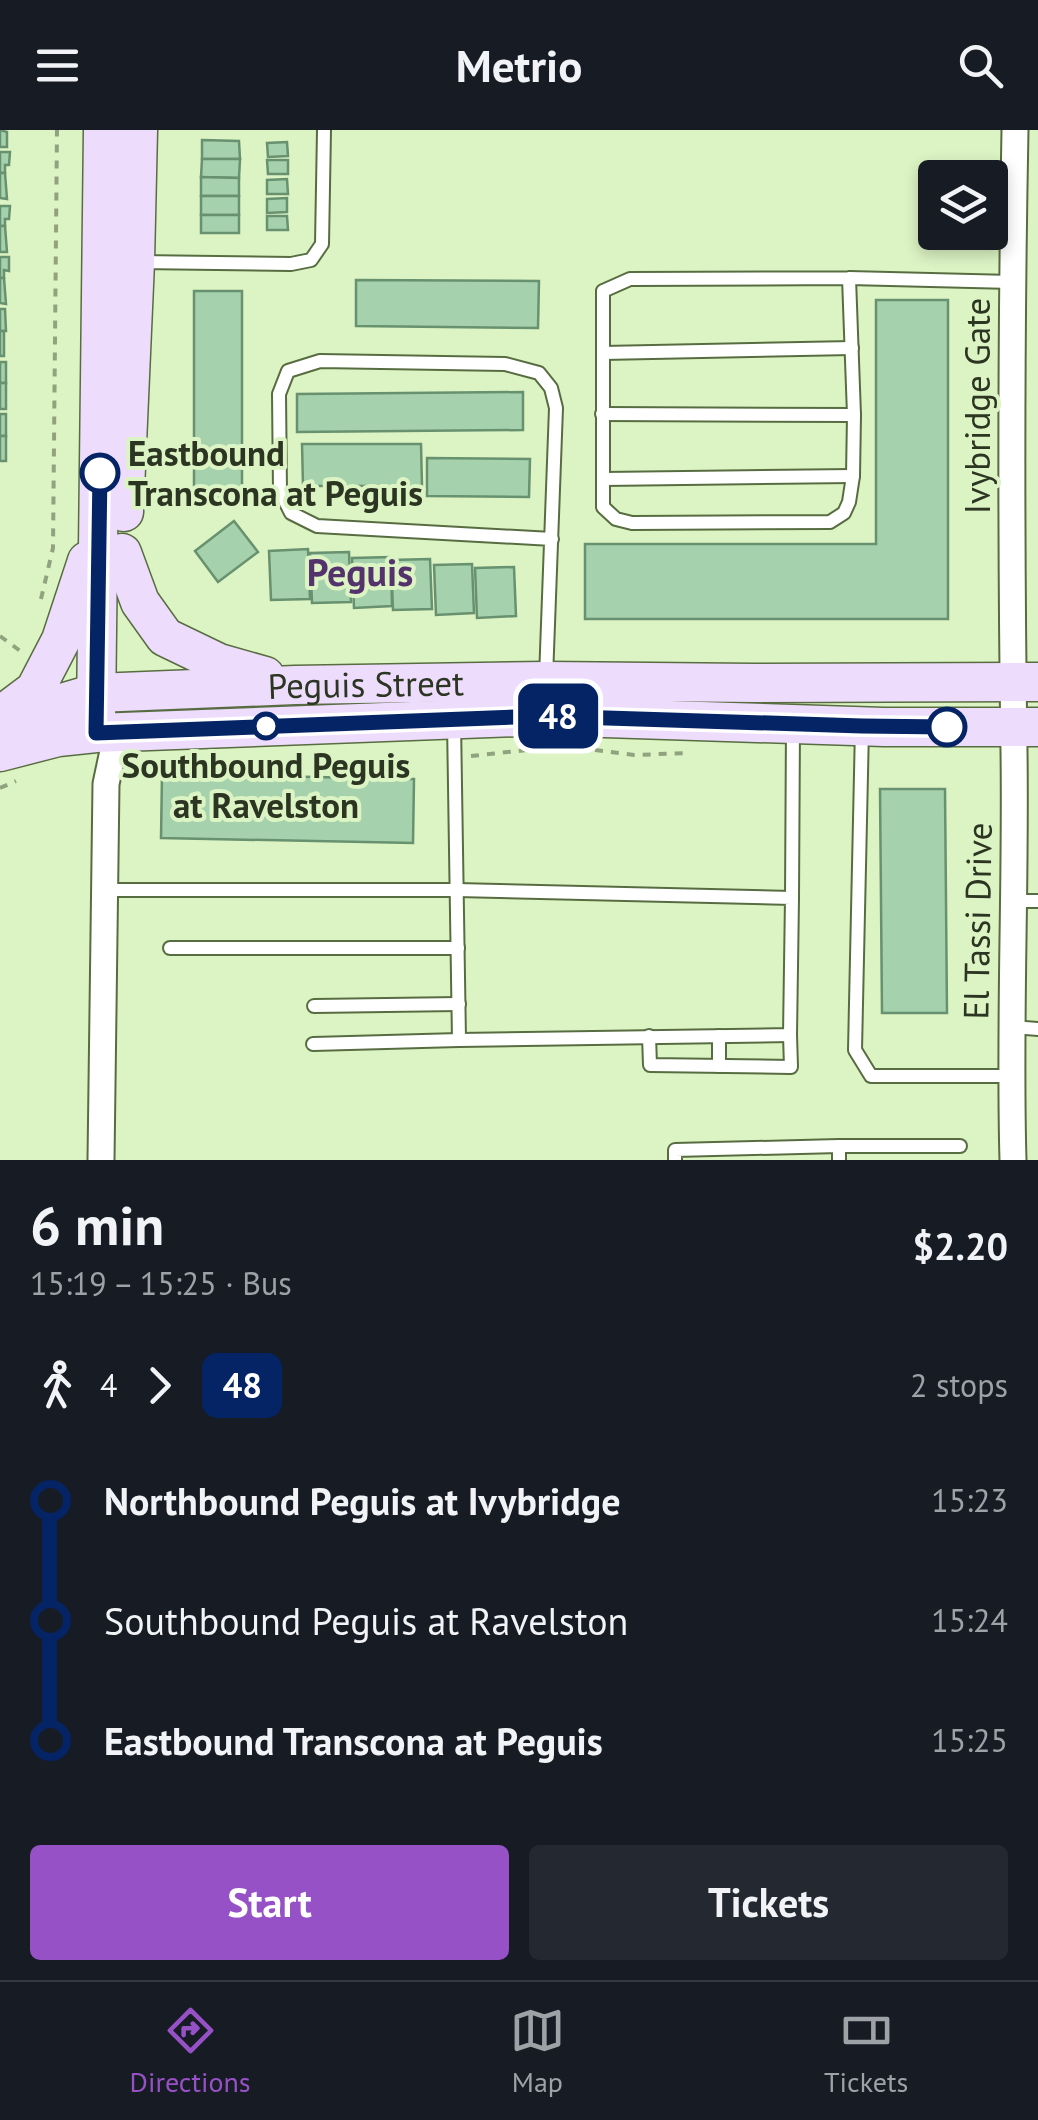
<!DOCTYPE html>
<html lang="en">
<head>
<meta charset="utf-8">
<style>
	body { margin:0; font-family:"PT Sans",sans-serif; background:#242831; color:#f1f3f6; height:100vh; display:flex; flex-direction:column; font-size:38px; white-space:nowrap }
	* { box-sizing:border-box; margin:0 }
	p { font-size:32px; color:#9ea1a6 }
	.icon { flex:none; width:55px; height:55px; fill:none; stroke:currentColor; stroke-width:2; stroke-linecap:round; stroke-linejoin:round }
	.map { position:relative; height:1030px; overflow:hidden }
	.details { display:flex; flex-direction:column; background:#171b24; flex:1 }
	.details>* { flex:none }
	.badge { padding:0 20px; border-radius:15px; font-size:35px; line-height:65px }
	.controls { position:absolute; left:918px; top:30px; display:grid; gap:20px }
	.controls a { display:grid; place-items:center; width:90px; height:90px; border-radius:10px; background:#171b24; box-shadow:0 5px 15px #0003; font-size:50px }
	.map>.badge { position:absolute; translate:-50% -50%; box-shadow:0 0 0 5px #fff }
	.legs { display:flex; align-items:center; gap:15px; height:110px; padding:0 30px; font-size:32px }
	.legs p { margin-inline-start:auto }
	.summary { display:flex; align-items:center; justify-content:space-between; height:170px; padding:0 30px }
	h1 { font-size:55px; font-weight:800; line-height:75px }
	.action { display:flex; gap:20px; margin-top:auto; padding:20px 30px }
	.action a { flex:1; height:115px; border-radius:10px; background:#9651c6; color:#fff; font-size:40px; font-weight:800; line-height:115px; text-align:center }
	.action a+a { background:#242831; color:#f1f3f6 }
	ul { padding:0 30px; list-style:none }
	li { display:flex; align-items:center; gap:35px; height:120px; font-size:38px }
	li i { display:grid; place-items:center; width:15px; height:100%; margin:0 12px; background:currentColor }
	li i::after { content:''; width:25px; height:25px; margin:-12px; border:8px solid; border-radius:50%; background:#171b24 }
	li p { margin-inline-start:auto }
	li:first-child i { background:linear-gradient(#0000 50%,currentColor 0) }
	li:last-child i { background:linear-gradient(currentColor 50%,#0000 0) }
	header { display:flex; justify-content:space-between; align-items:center; height:130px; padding:0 30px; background:#171b24; font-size:45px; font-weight:800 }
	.tab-bar { display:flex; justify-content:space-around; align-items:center; height:140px; border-top:2px solid #363941; background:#171b24; font-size:28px; color:#9ea1a6 }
	.tab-bar a { display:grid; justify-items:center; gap:5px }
	.tab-bar .selected { color:#9651c6 }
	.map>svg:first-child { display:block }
</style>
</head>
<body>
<header><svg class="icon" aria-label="menu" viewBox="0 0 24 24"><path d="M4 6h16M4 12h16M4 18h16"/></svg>Metrio<svg class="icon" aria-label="search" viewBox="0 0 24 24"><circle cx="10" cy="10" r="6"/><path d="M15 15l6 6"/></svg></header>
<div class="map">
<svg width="1038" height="1030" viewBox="0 0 1038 1030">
	<rect width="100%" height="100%" fill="#dcf4c4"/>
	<g fill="#a5d1ac" stroke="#68916f" stroke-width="2.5">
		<polygon points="0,0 7,2 7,17 0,17"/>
		<polygon points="202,10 239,11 240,29 202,29"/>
		<polygon points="287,12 288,26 268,27 267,13"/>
		<polygon points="0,22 10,22 9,35 5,35 5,43 0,43"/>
		<polygon points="202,29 240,29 239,48 201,47"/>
		<polygon points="267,30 288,30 288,44 268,44"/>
		<polygon points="0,43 5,43 7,69 0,68"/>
		<polygon points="201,47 239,48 239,66 201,66"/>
		<polygon points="287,49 288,64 267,64 267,50"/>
		<rect x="201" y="66" width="38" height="19"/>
		<polygon points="287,68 287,82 267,83 267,69"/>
		<polygon points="0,76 10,76 9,89 5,89 5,96 0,96"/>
		<rect x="201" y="85" width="38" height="18"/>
		<polygon points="267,86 287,86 288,100 267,100"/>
		<polygon points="0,96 5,96 7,122 0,122"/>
		<polygon points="0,127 9,127 9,141 4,140 4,148 0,148"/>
		<polygon points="0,148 4,148 6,174 0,173"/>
		<polygon points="356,150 539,151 538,198 356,196"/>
		<rect x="194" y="161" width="48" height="211"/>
		<polygon points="876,170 948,170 948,489 585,489 585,414 876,414"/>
		<polygon points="0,179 5,179 6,201 0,201"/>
		<rect x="0" y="201" width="4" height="25"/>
		<rect x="0" y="232" width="6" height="21"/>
		<rect x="0" y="253" width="6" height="26"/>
		<polygon points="523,262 523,300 297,302 297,264"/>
		<rect x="0" y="284" width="6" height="22"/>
		<rect x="0" y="306" width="6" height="25"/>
		<polygon points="302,314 421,314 422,356 303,356"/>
		<polygon points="427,328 530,329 529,367 427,366"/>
		<polygon points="234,391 258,422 218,452 195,421"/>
		<polygon points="308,419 310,469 271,470 269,421"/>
		<polygon points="349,422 351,472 312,473 310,423"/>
		<polygon points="391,427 392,476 354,478 352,428"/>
		<polygon points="430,429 432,479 393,480 391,430"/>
		<polygon points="472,434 474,483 436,485 434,435"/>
		<polygon points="514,437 516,486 477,488 475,438"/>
		<polygon points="162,644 414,649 413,713 161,708"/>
		<polygon points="880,659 945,659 947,883 882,883"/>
	</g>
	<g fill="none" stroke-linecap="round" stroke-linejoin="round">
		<defs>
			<g id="lane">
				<polyline points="138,132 291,134 311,130 322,114 324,0"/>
				<polyline points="849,148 854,285 853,346 849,372 844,383 830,392 632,393 616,389 603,377 603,161 630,149 849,148 1012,152"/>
				<polyline points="603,223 852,218"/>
				<polyline points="602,284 854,285"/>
				<polyline points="604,349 853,346"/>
				<polyline points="546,548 556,278 551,258 539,243 505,234 320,231 288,241 279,264 280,361 291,383 317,396 552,409"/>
				<polyline points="862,598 855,920 871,946 1010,946"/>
				<polyline points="104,760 457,760 792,768 790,905 459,910"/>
				<polyline points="792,768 793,596"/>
				<polyline points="1012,771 1038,771"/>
				<polyline points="170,818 458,818"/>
				<polyline points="314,876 459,874"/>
				<polyline points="1012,897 1038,899"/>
				<polyline points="649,906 650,935 791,937 790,905"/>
				<polyline points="719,906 719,936"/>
				<polyline points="313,914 459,910 454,592"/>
				<polyline points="839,1016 960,1016"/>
				<polyline points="675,1030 675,1020 839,1016 839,1030"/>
			</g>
			<g id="street">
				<polyline points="101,1030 106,654 117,602"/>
				<path d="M 1013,1030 C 1009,894 1016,757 1014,621 C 1011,414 1011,207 1015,0"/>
			</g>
			<g id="secondary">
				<polyline points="124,382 135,132 138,0"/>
				<polyline points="122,423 140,472 165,507 219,533 265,546"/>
				<polyline points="3,584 35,560 61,510 87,431"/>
				<polyline points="96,586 103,0"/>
				<path id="s1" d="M 0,591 L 96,563 L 295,555 L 546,551 L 754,553 L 1038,552"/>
				<polyline points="0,622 58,607 96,603 544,586 884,597 1038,597"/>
			</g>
		</defs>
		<use href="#lane" stroke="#586c41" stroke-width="16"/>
		<use href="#street" stroke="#586c41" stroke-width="29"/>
		<use href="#secondary" stroke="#586c41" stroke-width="41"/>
		<g stroke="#91a27f" stroke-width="4" stroke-dasharray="8 8" stroke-linecap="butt">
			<polyline points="41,469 53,418 57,0"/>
			<polyline points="0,506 23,523"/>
			<polyline points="595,620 634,625 690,623"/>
			<polyline points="471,626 546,618"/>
			<polyline points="0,658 16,651"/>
		</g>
		<use href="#lane" stroke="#fff" stroke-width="12"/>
		<use href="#street" stroke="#fff" stroke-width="25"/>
		<use href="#secondary" stroke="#eedcfc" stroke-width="38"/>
	</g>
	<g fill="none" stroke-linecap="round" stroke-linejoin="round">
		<defs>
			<polyline id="line-1" points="100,343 96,603 544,586 862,596 947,597"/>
		</defs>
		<use href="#line-1" stroke="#fff" stroke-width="22"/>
		<use href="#line-1" stroke="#052465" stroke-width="15"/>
	</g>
	<g fill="#fff" stroke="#052465" stroke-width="5">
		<circle cx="100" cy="343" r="18"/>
		<circle cx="266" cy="596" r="12"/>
		<circle cx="947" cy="597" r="18"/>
	</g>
	<g text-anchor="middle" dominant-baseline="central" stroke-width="8" stroke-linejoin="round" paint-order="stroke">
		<g font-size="35" fill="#2c3522" stroke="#dcf4c4">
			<text transform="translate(977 276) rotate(-90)">Ivybridge Gate</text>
			<text stroke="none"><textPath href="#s1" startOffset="370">Peguis Street</textPath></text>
			<text transform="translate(977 791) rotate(-89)">El Tassi Drive</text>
		</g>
		<g font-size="35" font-weight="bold" fill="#2c3522" stroke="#dcf4c4" text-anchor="start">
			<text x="128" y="323">Eastbound<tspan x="128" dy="40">Transcona at Peguis</tspan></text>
			<text x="266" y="635" text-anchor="middle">Southbound Peguis<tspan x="266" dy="40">at Ravelston</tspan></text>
		</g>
		<g font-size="38" font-weight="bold" fill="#54336d" stroke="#dcf4c4">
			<text x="360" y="441">Peguis</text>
		</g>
	</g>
</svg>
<div class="controls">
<a><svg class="icon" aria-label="layers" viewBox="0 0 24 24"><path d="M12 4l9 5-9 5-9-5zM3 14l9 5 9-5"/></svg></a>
</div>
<b class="badge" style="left:558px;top:586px;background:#052465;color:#fff">48</b>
</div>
<section class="details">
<div class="summary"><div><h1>6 min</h1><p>15:19 – 15:25 · Bus</p></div><b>$2.20</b></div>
<div class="legs"><svg class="icon" aria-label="walk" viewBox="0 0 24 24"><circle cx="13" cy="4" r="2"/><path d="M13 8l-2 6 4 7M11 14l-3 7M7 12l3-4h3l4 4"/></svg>4<svg class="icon" aria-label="forward" viewBox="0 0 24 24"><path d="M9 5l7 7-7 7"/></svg><b class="badge" style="background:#052465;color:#fff">48</b><p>2 stops</p></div>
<ul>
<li><i style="color:#052465"></i><b>Northbound Peguis at Ivybridge</b><p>15:23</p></li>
<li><i style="color:#052465"></i><span>Southbound Peguis at Ravelston</span><p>15:24</p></li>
<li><i style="color:#052465"></i><b>Eastbound Transcona at Peguis</b><p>15:25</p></li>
</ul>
<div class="action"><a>Start</a><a>Tickets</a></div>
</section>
<nav class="tab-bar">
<a class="selected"><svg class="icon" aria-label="directions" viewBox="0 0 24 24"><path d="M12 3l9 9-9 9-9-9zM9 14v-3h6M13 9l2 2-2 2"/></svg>Directions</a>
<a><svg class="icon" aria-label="map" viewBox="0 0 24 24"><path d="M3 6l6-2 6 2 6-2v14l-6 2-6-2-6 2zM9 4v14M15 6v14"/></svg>Map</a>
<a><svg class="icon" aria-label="tickets" viewBox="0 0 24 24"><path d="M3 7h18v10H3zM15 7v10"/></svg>Tickets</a>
</nav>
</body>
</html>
